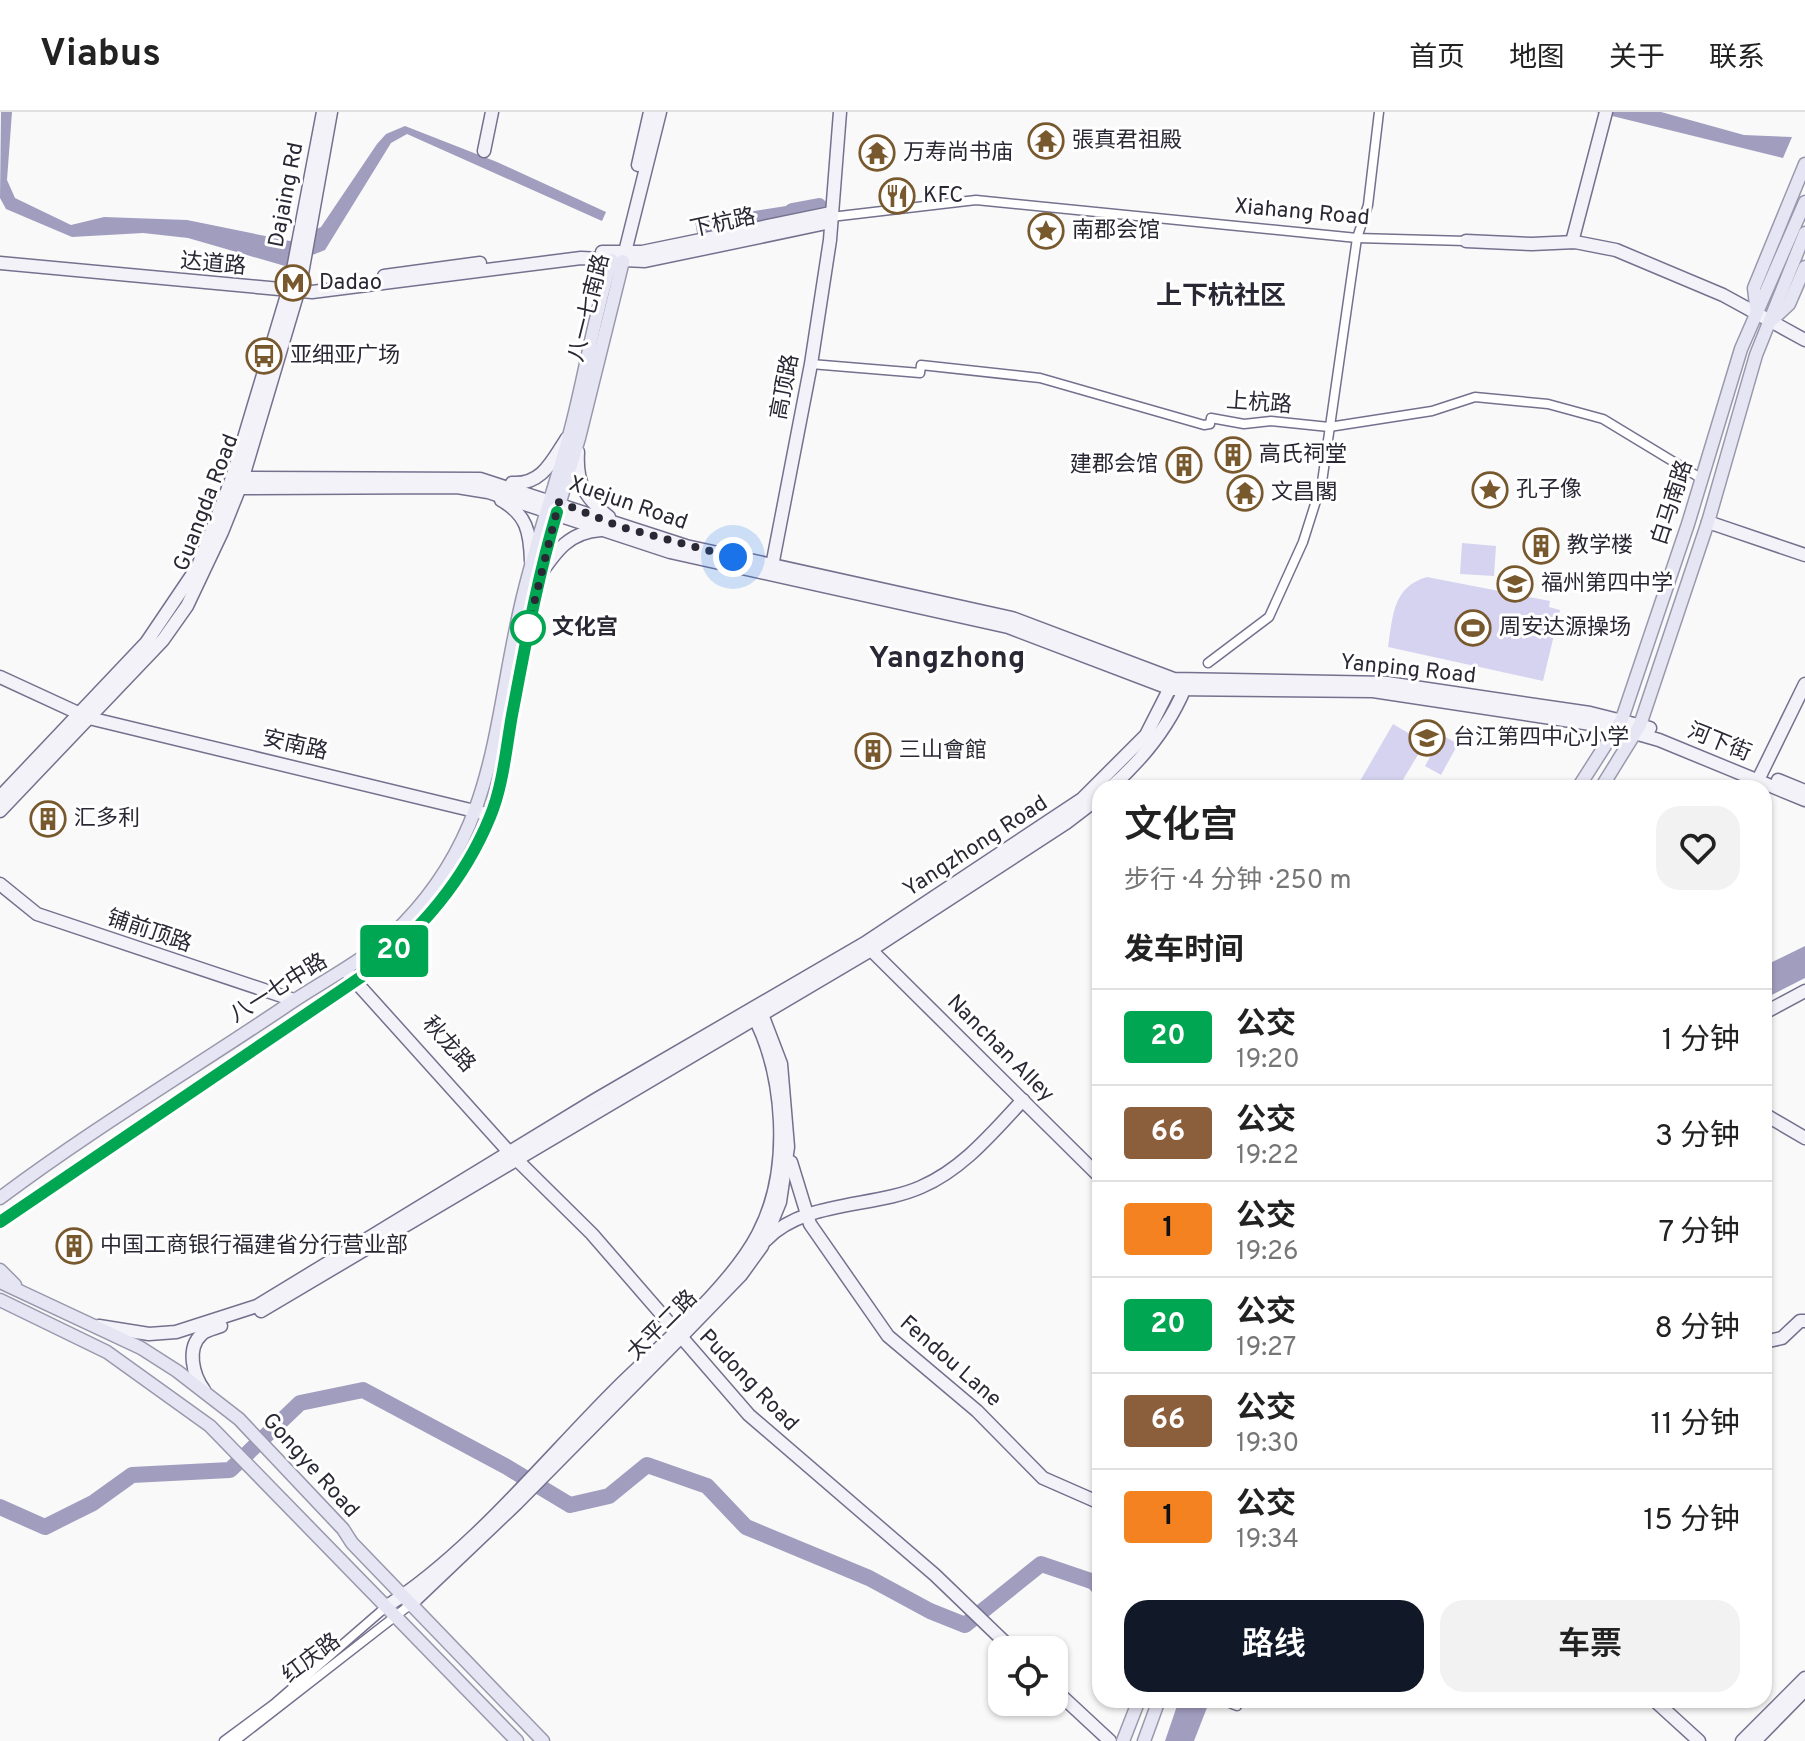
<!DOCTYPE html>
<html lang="zh">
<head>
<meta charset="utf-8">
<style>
	body { margin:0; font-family:Overpass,"Noto Sans SC",sans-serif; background:#f2f2f2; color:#222; height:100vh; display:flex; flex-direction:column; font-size:30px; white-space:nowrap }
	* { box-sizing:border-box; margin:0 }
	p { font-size:26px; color:#767676 }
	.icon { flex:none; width:44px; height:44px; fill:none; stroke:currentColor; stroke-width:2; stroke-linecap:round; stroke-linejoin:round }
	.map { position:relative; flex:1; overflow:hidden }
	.panel { position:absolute; left:1092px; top:668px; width:680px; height:928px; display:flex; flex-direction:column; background:#fff; border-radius:24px; box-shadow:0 2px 6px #0004 }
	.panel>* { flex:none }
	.badge { padding:0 16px; border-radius:6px; font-size:28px; line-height:52px }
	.buttons { position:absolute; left:988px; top:1524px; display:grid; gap:16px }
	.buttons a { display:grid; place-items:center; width:80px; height:80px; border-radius:16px; background:#fff; box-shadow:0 2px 6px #0004; font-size:40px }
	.you { position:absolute; width:40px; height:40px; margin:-20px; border:6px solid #fff; border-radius:50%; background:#1a73e8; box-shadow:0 0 0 12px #1a73e833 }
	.map>.badge { position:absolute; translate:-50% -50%; box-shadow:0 0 0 4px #fff }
	h2 { padding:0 32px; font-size:30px; line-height:72px }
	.round { display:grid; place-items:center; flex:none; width:84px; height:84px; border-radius:24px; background:#f2f2f2 }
	.summary { display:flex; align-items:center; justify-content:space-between; height:136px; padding:0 32px }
	h1 { font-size:38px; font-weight:600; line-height:60px }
	.primary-button { display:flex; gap:16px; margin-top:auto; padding:16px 32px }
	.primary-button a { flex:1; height:92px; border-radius:24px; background:#111827; color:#fff; font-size:32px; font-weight:600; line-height:92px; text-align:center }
	.primary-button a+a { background:#f2f2f2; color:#222 }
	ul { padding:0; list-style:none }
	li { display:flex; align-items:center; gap:24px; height:96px; padding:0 32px; border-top:2px solid #e0e0e0 }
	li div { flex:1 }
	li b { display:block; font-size:30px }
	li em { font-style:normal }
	li .badge { min-width:88px; font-weight:700; text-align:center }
	header { display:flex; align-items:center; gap:48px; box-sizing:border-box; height:112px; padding:0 40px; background:#fff; border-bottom:2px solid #e0e0e0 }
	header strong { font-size:38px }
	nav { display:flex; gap:44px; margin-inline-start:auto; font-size:28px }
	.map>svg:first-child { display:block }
</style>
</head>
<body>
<header>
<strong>Viabus</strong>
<nav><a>首页</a><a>地图</a><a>关于</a><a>联系</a></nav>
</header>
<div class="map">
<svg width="1805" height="1629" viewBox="0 0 1805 1629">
	<rect width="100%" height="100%" fill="#f9f9f9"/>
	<g fill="#d6d3f0">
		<polygon points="1462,431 1496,434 1494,464 1460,462"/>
		<path d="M 1427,465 L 1550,489 L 1549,495 L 1560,498 L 1543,569 L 1388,535 C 1393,505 1392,475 1427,465 Z"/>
		<polygon points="1393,612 1425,631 1398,676 1372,676 1360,669"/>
		<polygon points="1442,623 1458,632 1441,663 1425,654"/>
	</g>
	<g fill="#a19dbf">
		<polygon points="1,0 12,0 7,68 15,86 71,113 104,105 187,108 290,129 321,115 377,32 386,22 405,14 497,50 606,100 602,109 407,22 391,31 325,138 285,154 188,126 143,121 72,125 6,97 0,86"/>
		<polygon points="1596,0 1661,0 1744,23 1792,25 1783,46"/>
		<polygon points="812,90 813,99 697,121 695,108"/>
		<polygon points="1805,834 1805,866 1764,887 1764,854"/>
		<polygon points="1179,1588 1210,1588 1194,1629 1165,1629"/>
	</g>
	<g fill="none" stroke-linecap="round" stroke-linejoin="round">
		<g stroke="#a19dbf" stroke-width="16">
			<polyline points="792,99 819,94"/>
			<polyline points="0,1395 45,1415 93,1391 132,1363 230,1358 300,1291 363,1278 507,1355 570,1393 609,1384 647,1353 707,1374 746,1415 869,1466 930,1499 965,1513 1041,1452 1094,1470 1100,1477"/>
		</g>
		<defs>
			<g id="street">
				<polyline points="831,105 976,88 1357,126 1466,129"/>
				<polyline points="811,252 920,261 921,253 1040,266 1204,313 1210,312 1211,306 1244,312 1271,309 1329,315 1432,299 1475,285 1548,292 1603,307 1702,367"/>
				<polyline points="1208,551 1269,505 1303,430 1322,370 1357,126 1368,93 1379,0"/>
				<polyline points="1222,1588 1237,1594"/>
				<polyline points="224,1629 274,1592 387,1494"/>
				<polyline points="235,1629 411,1492"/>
			</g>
			<g id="secondary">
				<polyline points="484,39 492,0"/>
				<polyline points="638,53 650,0"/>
				<polyline points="1466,129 1532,132 1575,130 1616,138 1723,183 1805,228"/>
				<polyline points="1572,130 1606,0"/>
				<polyline points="602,140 642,140 831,101"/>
				<polyline points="624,144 660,0"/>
				<polyline points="0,151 312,180 581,146 645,149 831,110"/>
				<polyline points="384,164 480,151"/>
				<path d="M 578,340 C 576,371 585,386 609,405"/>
				<polyline points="232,366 480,367 686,434 1012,506 1174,567 1387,571 1590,601 1650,616"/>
				<path d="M 512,371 C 542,373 552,349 567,326"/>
				<polyline points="228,376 457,375 488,380 670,440 1008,515 1171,577 1373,579 1617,616 1659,628 1805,688"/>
				<path d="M 501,388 C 527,403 530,420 531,449"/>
				<polyline points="1708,410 1805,443"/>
				<polyline points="772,454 811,252 830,128 840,0"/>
				<path d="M 539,464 C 556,439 569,420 601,418"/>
				<polyline points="0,565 89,606 491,703"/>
				<polyline points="1758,668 1805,572"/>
				<polyline points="1778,668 1805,679"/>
				<path d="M 1110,676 C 1141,649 1169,614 1185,576"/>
				<polyline points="0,685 146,531 198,454 232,366 290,173 323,0"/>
				<polyline points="0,699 163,528 187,494 222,420 240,375 300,173 331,0"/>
				<polyline points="0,772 37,802 294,888"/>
				<polyline points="871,838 1100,1065"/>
				<polyline points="346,859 509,1040 592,1122 749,1303 935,1463 1013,1538"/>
				<polyline points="1764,901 1805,879"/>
				<polyline points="1764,1002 1805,1026"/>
				<polyline points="791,1050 810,1112 888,1224 977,1299 1043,1366 1100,1391"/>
				<path d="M 766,1128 C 804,1088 874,1096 921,1075 C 963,1057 993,1020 1023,988"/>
				<polyline points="261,1199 871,838 1066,711 1100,685"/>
				<polyline points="99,1214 149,1222 176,1220 257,1194 595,988 865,831 1082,687 1146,623 1173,570"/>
				<polyline points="1764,1230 1782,1226 1800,1209 1805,1209"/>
				<path d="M 204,1278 C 193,1263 186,1236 202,1222 C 206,1218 216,1216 221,1214"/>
				<polyline points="411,1492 516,1392 680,1226 741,1163 762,1134 780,1090 788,1035 781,952 760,897"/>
				<path d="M 387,1494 C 470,1441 545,1348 615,1278 C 659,1234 730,1176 758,1122 C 792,1058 785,961 751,899"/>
				<polyline points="1054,1577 1110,1629"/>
				<polyline points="1654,1588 1699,1629"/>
				<polyline points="1742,1629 1805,1566"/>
				<polyline points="1755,1629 1805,1578"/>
			</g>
			<g id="primary">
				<polyline points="1757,201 1754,176 1805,52"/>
				<polyline points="1773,207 1789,192 1805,155"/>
				<polyline points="1578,676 1622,607 1688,412 1741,237 1805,90"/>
				<polyline points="1601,676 1640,613 1708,410 1756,243 1805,121"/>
				<path d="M 0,1086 C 92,1017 191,958 286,894 C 327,866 369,847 404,811 C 496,716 493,614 521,493 C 534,436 553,381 569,324 C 585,266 593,206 612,148"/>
				<polyline points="0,1110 361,865 402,832 437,795 466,753 491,703 537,467 579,326 623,149"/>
				<polyline points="0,1158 15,1173"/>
				<polyline points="0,1170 141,1236 177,1259 239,1307 343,1417 352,1431 543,1629"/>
				<polyline points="0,1188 107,1240 210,1314 517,1629"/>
				<polyline points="1123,1629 1139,1588"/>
				<polyline points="1144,1629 1159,1588"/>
			</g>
		</defs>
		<use href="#street" stroke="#74718e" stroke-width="11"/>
		<use href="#secondary" stroke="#74718e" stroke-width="15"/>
		<use href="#primary" stroke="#9a98ac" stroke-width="15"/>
		<use href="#street" stroke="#fff" stroke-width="8"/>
		<use href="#secondary" stroke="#f3f2f9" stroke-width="12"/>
		<use href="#primary" stroke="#e6e5f4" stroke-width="12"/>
	</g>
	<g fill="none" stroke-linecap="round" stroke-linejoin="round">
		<defs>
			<path id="line" d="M 0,1110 L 361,865 C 417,823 463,771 490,705 C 503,674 506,637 512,603 C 525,535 537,467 557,400"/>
		</defs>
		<use href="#line" stroke="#fff" stroke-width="18"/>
		<use href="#line" stroke="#00a651" stroke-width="12"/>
		<polyline stroke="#2a2834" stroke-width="8" stroke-dasharray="0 14.4" points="528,516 559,390 621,415 733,445"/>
	</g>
	<defs>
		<symbol id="temple-ring" viewBox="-11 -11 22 22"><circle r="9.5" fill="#fff" stroke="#78592e" stroke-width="1.5"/><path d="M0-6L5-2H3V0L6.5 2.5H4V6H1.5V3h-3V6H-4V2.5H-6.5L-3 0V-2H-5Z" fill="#78592e"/></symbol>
		<symbol id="restaurant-ring" viewBox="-11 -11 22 22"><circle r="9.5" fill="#fff" stroke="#78592e" stroke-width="1.5"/><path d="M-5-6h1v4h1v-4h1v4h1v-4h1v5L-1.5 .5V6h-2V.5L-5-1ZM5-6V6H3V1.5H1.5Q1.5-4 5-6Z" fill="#78592e"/></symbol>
		<symbol id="sight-ring" viewBox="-11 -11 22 22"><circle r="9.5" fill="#fff" stroke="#78592e" stroke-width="1.5"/><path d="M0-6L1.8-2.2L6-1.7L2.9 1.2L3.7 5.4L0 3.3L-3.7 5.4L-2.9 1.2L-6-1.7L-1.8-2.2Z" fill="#78592e"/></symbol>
		<symbol id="metro-ring" viewBox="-11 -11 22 22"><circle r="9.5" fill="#fff" stroke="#78592e" stroke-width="1.5"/><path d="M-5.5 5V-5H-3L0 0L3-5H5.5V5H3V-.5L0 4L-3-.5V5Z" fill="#78592e"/></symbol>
		<symbol id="bus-ring" viewBox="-11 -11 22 22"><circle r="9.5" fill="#fff" stroke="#78592e" stroke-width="1.5"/><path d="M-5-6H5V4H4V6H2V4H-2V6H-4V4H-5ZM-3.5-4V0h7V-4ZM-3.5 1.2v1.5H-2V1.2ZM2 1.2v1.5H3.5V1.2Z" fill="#78592e"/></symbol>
		<symbol id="building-ring" viewBox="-11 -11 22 22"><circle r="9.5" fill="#fff" stroke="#78592e" stroke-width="1.5"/><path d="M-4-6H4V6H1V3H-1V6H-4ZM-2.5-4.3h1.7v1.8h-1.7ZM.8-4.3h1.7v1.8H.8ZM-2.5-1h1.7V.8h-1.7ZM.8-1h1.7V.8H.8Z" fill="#78592e"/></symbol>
		<symbol id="school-ring" viewBox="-11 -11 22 22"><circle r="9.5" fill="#fff" stroke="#78592e" stroke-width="1.5"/><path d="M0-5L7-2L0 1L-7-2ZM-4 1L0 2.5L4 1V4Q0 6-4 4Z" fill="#78592e"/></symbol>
		<symbol id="stadium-ring" viewBox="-11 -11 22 22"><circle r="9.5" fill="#fff" stroke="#78592e" stroke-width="1.5"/><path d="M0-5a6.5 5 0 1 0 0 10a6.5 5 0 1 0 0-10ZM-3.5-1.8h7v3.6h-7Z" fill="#78592e"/></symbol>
	</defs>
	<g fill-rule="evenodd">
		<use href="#temple-ring" x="1026" y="9" width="40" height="40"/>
		<use href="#temple-ring" x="857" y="21" width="40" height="40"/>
		<use href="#restaurant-ring" x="877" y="64" width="40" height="40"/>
		<use href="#sight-ring" x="1026" y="99" width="40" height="40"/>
		<use href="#metro-ring" x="273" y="151" width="40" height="40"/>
		<use href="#bus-ring" x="244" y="224" width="40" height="40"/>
		<use href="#building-ring" x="1213" y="323" width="40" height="40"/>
		<use href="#building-ring" x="1164" y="333" width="40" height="40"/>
		<use href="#sight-ring" x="1470" y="358" width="40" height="40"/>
		<use href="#temple-ring" x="1225" y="361" width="40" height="40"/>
		<use href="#building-ring" x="1521" y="414" width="40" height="40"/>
		<use href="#school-ring" x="1495" y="452" width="40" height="40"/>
		<use href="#stadium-ring" x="1453" y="496" width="40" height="40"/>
		<use href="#school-ring" x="1407" y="606" width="40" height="40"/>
		<use href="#building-ring" x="853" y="619" width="40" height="40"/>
		<use href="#building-ring" x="28" y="687" width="40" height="40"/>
		<use href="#building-ring" x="54" y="1114" width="40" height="40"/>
	</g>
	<circle fill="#fff" stroke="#00a651" stroke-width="4" cx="528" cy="516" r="16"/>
	<g text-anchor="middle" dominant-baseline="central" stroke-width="6" stroke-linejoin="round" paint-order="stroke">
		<g font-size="22" fill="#2a2834" stroke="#fff" text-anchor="start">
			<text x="1072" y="29">張真君祖殿</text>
			<text x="903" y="41">万寿尚书庙</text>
			<text x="923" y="84">KFC</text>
			<text x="1072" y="119">南郡会馆</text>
			<text x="319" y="171">Dadao</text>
			<text x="290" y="244">亚细亚广场</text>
			<text x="1259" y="343">高氏祠堂</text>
			<text x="1158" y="353" text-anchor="end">建郡会馆</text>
			<text x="1516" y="378">孔子像</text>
			<text x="1271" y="381">文昌閣</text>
			<text x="1567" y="434">教学楼</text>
			<text x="1541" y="472">福州第四中学</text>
			<text x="1499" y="516">周安达源操场</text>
			<text x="1453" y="626">台江第四中心小学</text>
			<text x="899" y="639">三山會館</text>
			<text x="74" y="707">汇多利</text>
			<text x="100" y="1134">中国工商银行福建省分行营业部</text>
		</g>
		<g font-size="22" fill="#2a2834" stroke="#fff">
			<text transform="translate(287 83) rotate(-79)">Dajaing Rd</text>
			<text transform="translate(1302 101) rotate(5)">Xiahang Road</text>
			<text transform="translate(723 112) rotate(-12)">下杭路</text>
			<text transform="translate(213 153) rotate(5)">达道路</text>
			<text transform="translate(590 196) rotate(-76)">八一七南路</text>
			<text transform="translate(786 275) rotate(-79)">高顶路</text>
			<text transform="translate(1259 292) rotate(4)">上杭路</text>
			<text transform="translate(207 391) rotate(-69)">Guangda Road</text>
			<text transform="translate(1673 391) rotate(-72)">白马南路</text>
			<text transform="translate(628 392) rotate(19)">Xuejun Road</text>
			<text transform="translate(1408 558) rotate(6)">Yanping Road</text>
			<text transform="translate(1719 631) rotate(22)">河下街</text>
			<text transform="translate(295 634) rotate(13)">安南路</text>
			<text transform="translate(976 735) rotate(-33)">Yangzhong Road</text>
			<text transform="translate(149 820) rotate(19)">铺前顶路</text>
			<text transform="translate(279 877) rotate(-32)">八一七中路</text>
			<text transform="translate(448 933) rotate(48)">秋龙路</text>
			<text transform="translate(1000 937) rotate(45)">Nanchan Alley</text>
			<text transform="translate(663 1214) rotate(-45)">太平二路</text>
			<text transform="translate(950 1250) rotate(41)">Fendou Lane</text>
			<text transform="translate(748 1269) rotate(46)">Pudong Road</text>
			<text transform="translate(310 1354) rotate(48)">Gongye Road</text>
			<text transform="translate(312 1547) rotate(-37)">红庆路</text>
		</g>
		<g font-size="22" font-weight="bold" fill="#2a2834" stroke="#fff" text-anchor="start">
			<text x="552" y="516">文化宫</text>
		</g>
		<g font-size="26" font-weight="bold" fill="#2a2834" stroke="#fff">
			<text x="1221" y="185">上下杭社区</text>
		</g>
		<g font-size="30" font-weight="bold" fill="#2a2834" stroke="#fff">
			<text x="947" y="547">Yangzhong</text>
		</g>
	</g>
</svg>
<div class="buttons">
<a><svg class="icon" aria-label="locate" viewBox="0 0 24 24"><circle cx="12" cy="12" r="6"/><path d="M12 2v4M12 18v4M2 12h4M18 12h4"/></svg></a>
</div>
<div class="you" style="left:733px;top:445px"></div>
<b class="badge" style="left:394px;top:839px;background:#00a651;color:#fff">20</b>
<section class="panel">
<div class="summary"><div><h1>文化宫</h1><p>步行 · 4 分钟 · 250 m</p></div><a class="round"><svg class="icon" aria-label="heart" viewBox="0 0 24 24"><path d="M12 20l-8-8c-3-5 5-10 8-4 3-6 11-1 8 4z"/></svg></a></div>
<h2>发车时间</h2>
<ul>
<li><span class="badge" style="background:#00a651;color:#fff">20</span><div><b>公交</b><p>19:20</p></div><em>1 分钟</em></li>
<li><span class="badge" style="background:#8b5e3c;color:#fff">66</span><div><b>公交</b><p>19:22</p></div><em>3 分钟</em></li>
<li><span class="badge" style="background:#f58220;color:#111">1</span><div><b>公交</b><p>19:26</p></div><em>7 分钟</em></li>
<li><span class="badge" style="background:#00a651;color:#fff">20</span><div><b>公交</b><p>19:27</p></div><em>8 分钟</em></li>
<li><span class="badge" style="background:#8b5e3c;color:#fff">66</span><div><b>公交</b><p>19:30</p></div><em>11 分钟</em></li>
<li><span class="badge" style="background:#f58220;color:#111">1</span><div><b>公交</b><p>19:34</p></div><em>15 分钟</em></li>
</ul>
<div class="primary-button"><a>路线</a><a>车票</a></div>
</section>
</div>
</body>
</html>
